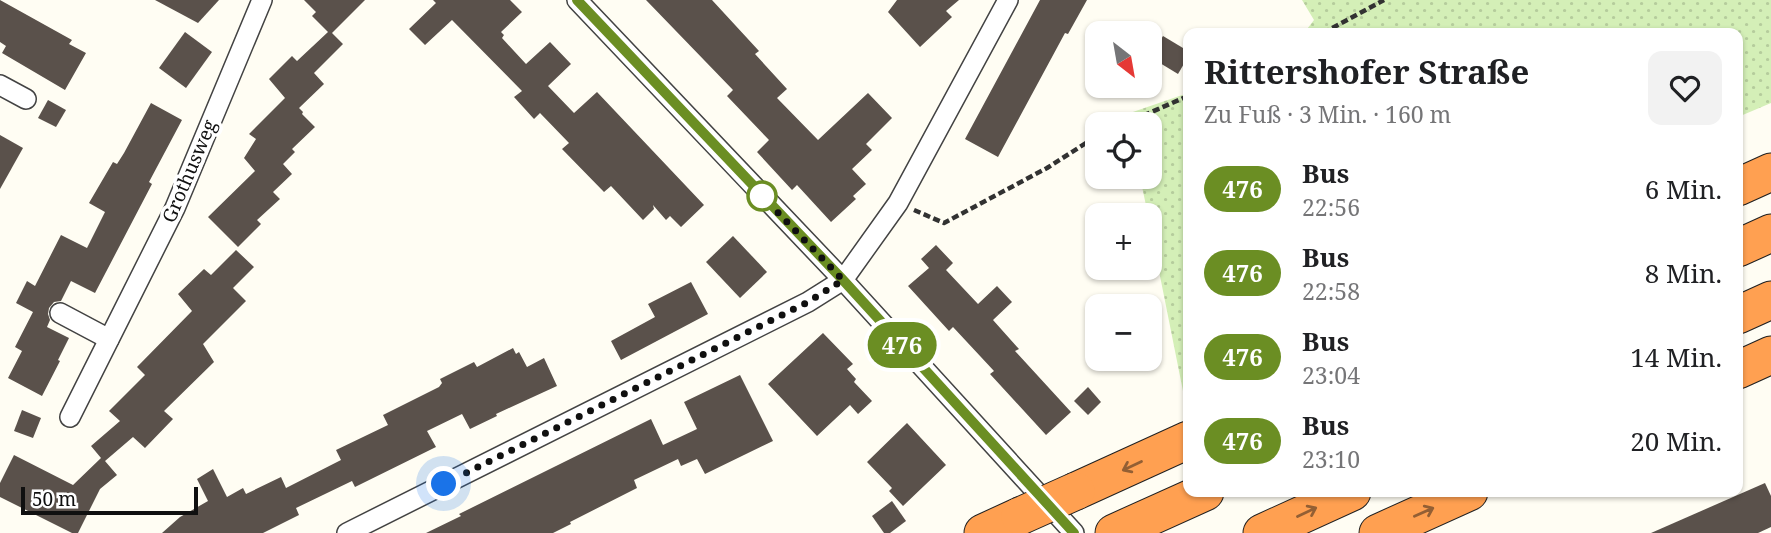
<!DOCTYPE html>
<html lang="de">
<head>
<meta charset="utf-8">
<style>
	body { margin:0; font-family:"Noto Serif",serif; background:#f2f2f2; color:#202124; height:100vh; display:flex; flex-direction:column; font-size:26px; white-space:nowrap }
	* { box-sizing:border-box; margin:0 }
	p { font-size:23px; color:#757577 }
	.icon { flex:none; width:38px; height:38px; fill:none; stroke:currentColor; stroke-width:2; stroke-linecap:round; stroke-linejoin:round }
	.map { position:relative; flex:1; overflow:hidden }
	.panel { position:absolute; left:1183px; top:28px; width:560px; height:469px; display:flex; flex-direction:column; background:#fff; border-radius:14px; box-shadow:0 2px 5px #0004 }
	.panel>* { flex:none }
	.badge { padding:0 14px; border-radius:23px; font-size:24px; line-height:46px }
	.needle { width:46px; rotate:149deg }
	.tools { position:absolute; left:1085px; top:21px; display:grid; gap:14px }
	.tools a { display:grid; place-items:center; width:77px; height:77px; border-radius:14px; background:#fff; box-shadow:0 2px 5px #0004; font-size:35px }
	.scale { position:absolute; left:21px; bottom:18px; width:177px; box-sizing:border-box; padding-left:7px; border:4px solid #101010; border-top:0; font-size:19px; line-height:24px; white-space:nowrap; color:#101010; -webkit-text-stroke:5px #fff; paint-order:stroke }
	.you { position:absolute; width:35px; height:35px; margin:-18px; border:5px solid #fff; border-radius:50%; background:#1a73e8; box-shadow:0 0 0 10px #1a73e833 }
	.map>.badge { position:absolute; translate:-50% -50%; box-shadow:0 0 0 4px #fff }
	.round { display:grid; place-items:center; flex:none; width:74px; height:74px; border-radius:14px; background:#f2f2f2 }
	.summary { display:flex; align-items:center; justify-content:space-between; height:119px; padding:0 21px }
	h1 { font-size:33px; font-weight:700; line-height:52px }
	ul { padding:0; list-style:none }
	li { display:flex; align-items:center; gap:21px; height:84px; padding:0 21px }
	li div { flex:1 }
	li b { display:block; font-size:26px }
	li em { font-style:normal }
	li .badge { min-width:77px; font-weight:700; text-align:center }
	.map>svg:first-child { display:block }
</style>
</head>
<body>
<div class="map">
<svg width="1771" height="533" viewBox="0 0 1771 533">
	<defs>
		<pattern id="green-dots" width="8" height="8" patternUnits="userSpaceOnUse" patternTransform="scale(1.75)"><rect width="8" height="8" fill="#d4efb7"/><path d="M2 2h.1M6 6h.1" fill="none" stroke="#b5cc9c" stroke-width="1.8" stroke-linecap="round"/></pattern>
	</defs>
	<rect width="100%" height="100%" fill="#fffdf3"/>
	<g fill="url(#green-dots)">
		<polygon points="1302,0 1771,0 1771,103 1738,117 1738,33 1304,33 1314,20"/>
		<polygon points="1188,93 1188,410 1187,411 1150,226 1150,215 1148,215 1140,177 1150,177 1150,124 1130,124 1127,114"/>
	</g>
	<g fill="#5a514b">
		<polygon points="0,0 72,40 69,44 86,53 65,90 2,53 6,46 0,42"/>
		<polygon points="155,0 219,0 198,23"/>
		<polygon points="304,0 365,0 332,33 343,44 314,73 324,84 299,108 303,112 302,114 315,127 292,149 295,152 283,164 292,174 273,192 280,199 257,220 261,224 238,247 208,217 255,171 244,158 256,139 249,134 285,98 269,79 292,56 297,61 328,32 312,16 316,12"/>
		<polygon points="433,0 510,0 522,12 501,32 504,35 502,38 526,64 550,42 571,64 548,86 574,113 597,92 704,205 681,227 670,216 666,220 653,205 654,209 643,220 611,186 604,192 562,149 569,143 540,113 534,119 514,97 522,91 452,20 425,45 409,29 436,3"/>
		<polygon points="646,0 712,0 759,51 755,54 787,89 777,98 818,140 868,93 892,118 866,144 872,150 852,169 866,184 853,196 856,199 831,222 797,185 792,190 757,152 769,140 727,96 733,90"/>
		<polygon points="897,0 959,0 946,11 952,17 920,47 888,12"/>
		<polygon points="1040,0 1087,0 1068,34 1065,33 998,157 965,139"/>
		<polygon points="185,32 212,52 186,88 159,68"/>
		<polygon points="1163,36 1188,51 1188,57 1178,74 1150,57"/>
		<polygon points="48,100 66,110 56,127 38,118"/>
		<polygon points="151,103 182,120 149,182 152,184 95,293 71,281 61,301 54,302 49,308 48,314 50,320 47,327 69,338 58,360 60,361 42,396 8,378 22,351 15,347 33,312 16,303 27,281 35,286 61,235 87,248 105,212 89,203 113,162 117,164 124,153"/>
		<polygon points="0,135 23,148 0,189"/>
		<polygon points="733,236 767,272 740,298 706,262"/>
		<polygon points="936,245 953,263 946,270 978,304 997,286 1012,302 993,320 1019,349 1015,351 1071,412 1046,435 990,374 994,371 953,327 949,331 908,286 929,268 921,259"/>
		<polygon points="236,250 254,267 233,288 246,301 203,344 214,362 164,411 173,419 145,448 133,437 105,461 117,475 100,489 78,533 72,533 0,497 0,483 14,455 73,485 101,458 91,446 120,421 109,411 145,375 137,367 192,311 178,294 204,269 211,275"/>
		<polygon points="691,282 708,314 621,360 611,341 655,317 648,304"/>
		<polygon points="823,333 853,364 847,369 856,379 854,382 872,401 858,414 850,405 817,436 768,384"/>
		<polygon points="513,348 516,354 519,352 527,367 544,358 557,386 496,414 497,416 470,429 462,414 427,431 436,447 355,487 352,481 296,508 299,515 263,533 162,533 180,517 208,501 197,479 213,469 227,497 243,488 246,494 281,477 286,488 341,460 336,450 388,425 383,415 439,387 442,383 440,379 474,362 477,367"/>
		<polygon points="740,375 773,441 705,474 697,459 681,466 678,459 634,480 637,488 570,522 571,524 553,533 426,533 461,516 459,514 651,419 663,445 697,429 684,402"/>
		<polygon points="1088,387 1101,402 1088,415 1074,401"/>
		<polygon points="22,410 41,418 33,438 14,431"/>
		<polygon points="907,423 946,465 903,506 889,491 892,488 867,462"/>
		<polygon points="1765,483 1771,496 1771,527 1758,533 1651,533"/>
		<polygon points="892,501 906,521 890,533 884,533 872,516"/>
	</g>
	<g fill="none" stroke-linecap="round" stroke-linejoin="round">
		<defs>
			<g id="minor">
				<polyline points="577,0 843,280 1074,533"/>
				<polyline points="0,85 26,99"/>
				<polyline points="60,313 109,339"/>
				<polyline points="70,417 175,208 262,0"/>
				<polyline points="347,533 808,302 843,280 898,203 1008,0"/>
			</g>
			<g id="motorway">
				<polyline points="1738,187 1771,172"/>
				<polyline points="1738,248 1771,233"/>
				<polyline points="1738,315 1771,300"/>
				<polyline points="1738,370 1771,355"/>
				<polyline points="1076,491 1188,440"/>
				<polyline points="983,533 1020,516"/>
				<polyline points="1114,533 1205,492"/>
				<polyline points="1262,533 1352,492"/>
				<polyline points="1378,533 1469,492"/>
			</g>
		</defs>
		<use href="#minor" stroke="#434343" stroke-width="22"/>
		<use href="#motorway" stroke="#212121" stroke-width="39"/>
		<g stroke="#323232" stroke-width="4.5" stroke-dasharray="7 3.5" stroke-linecap="butt">
			<polyline points="1323,33 1384,0"/>
			<polyline points="1124,124 1188,96"/>
			<polyline points="914,210 944,223 1047,168 1097,136"/>
		</g>
		<use href="#minor" stroke="#fff" stroke-width="19"/>
		<use href="#motorway" stroke="#ffa051" stroke-width="37"/>
		<defs>
			<polyline id="motorway-bridge" points="1020,516 1076,491"/>
		</defs>
		<use href="#motorway-bridge" stroke="#212121" stroke-width="39" stroke-linecap="butt"/>
		<use href="#motorway-bridge" stroke="#ffa051" stroke-width="37"/>
	</g>
	<defs><path id="oneway-shaft" d="M-6 0H5M1.5-3L5.5 0L1.5 3" fill="none" stroke-width="1.6" stroke-linecap="round" stroke-linejoin="round" transform="scale(1.75)"/></defs>
	<g stroke="#935f34">
		<use href="#oneway-shaft" transform="translate(1132 466) rotate(155)"/>
		<use href="#oneway-shaft" transform="translate(1307 512) rotate(-25)"/>
		<use href="#oneway-shaft" transform="translate(1424 512) rotate(-24)"/>
	</g>
	<g fill="none" stroke-linecap="round" stroke-linejoin="round">
		<defs>
			<polyline id="line" points="577,0 843,280 1074,533"/>
		</defs>
		<use href="#line" stroke="#fff" stroke-width="16"/>
		<use href="#line" stroke="#6b8e23" stroke-width="10"/>
		<polyline stroke="#101010" stroke-width="7" stroke-dasharray="0 12.6" points="444,484 808,302 843,280 762,196"/>
	</g>
	<circle fill="#fff" stroke="#6b8e23" stroke-width="3.5" cx="762" cy="196" r="14"/>
	<g text-anchor="middle" dominant-baseline="central" stroke-width="7" stroke-linejoin="round" paint-order="stroke">
		<g font-size="19" fill="#101010" stroke="#fff">
			<text transform="translate(189 171) rotate(-67)">Grothusweg</text>
		</g>
	</g>
</svg>
<div class="tools">
<a><svg class="needle" viewBox="-14 -14 28 28"><path d="M0-13l5 13h-10z" fill="#e53935"/><path d="M0 13l5-13h-10z" fill="#757577"/></svg></a>
<a><svg class="icon" aria-label="locate" viewBox="0 0 24 24"><circle cx="12" cy="12" r="6"/><path d="M12 2v4M12 18v4M2 12h4M18 12h4"/></svg></a>
<a>+</a>
<a>−</a>
</div>
<div class="scale">50 m</div>
<div class="you" style="left:444px;top:484px"></div>
<b class="badge" style="left:902px;top:345px;background:#6b8e23;color:#fff">476</b>
<section class="panel">
<div class="summary"><div><h1>Rittershofer Straße</h1><p>Zu Fuß · 3 Min. · 160 m</p></div><a class="round"><svg class="icon" aria-label="heart" viewBox="0 0 24 24"><path d="M12 20l-8-8c-3-5 5-10 8-4 3-6 11-1 8 4z"/></svg></a></div>
<ul>
<li><span class="badge" style="background:#6b8e23;color:#fff">476</span><div><b>Bus</b><p>22:56</p></div><em>6 Min.</em></li>
<li><span class="badge" style="background:#6b8e23;color:#fff">476</span><div><b>Bus</b><p>22:58</p></div><em>8 Min.</em></li>
<li><span class="badge" style="background:#6b8e23;color:#fff">476</span><div><b>Bus</b><p>23:04</p></div><em>14 Min.</em></li>
<li><span class="badge" style="background:#6b8e23;color:#fff">476</span><div><b>Bus</b><p>23:10</p></div><em>20 Min.</em></li>
</ul>
</section>
</div>
</body>
</html>
